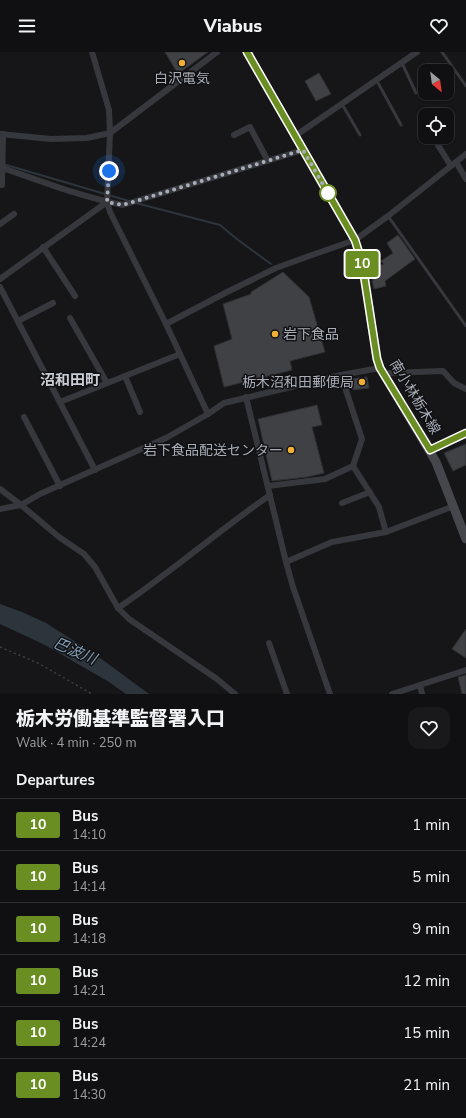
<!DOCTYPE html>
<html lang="en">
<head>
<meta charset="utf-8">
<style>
	body { margin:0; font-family:"Nunito Sans","Noto Sans JP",sans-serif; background:#19191b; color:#f1f3f6; height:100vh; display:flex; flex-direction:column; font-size:15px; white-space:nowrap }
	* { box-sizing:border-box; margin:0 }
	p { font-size:13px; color:#9c9d9f }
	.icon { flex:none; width:22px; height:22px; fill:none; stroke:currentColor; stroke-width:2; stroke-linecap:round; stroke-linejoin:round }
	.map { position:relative; height:642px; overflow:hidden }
	.drawer { display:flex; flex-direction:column; background:#101012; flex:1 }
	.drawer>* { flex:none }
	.badge { padding:0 8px; border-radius:3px; font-size:14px; line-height:26px }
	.needle { width:26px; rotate:151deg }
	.tools { position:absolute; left:418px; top:12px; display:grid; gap:8px }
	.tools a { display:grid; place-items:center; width:36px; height:36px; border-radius:8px; background:#101012; box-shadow:0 1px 3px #0004,0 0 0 1px #303032; font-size:20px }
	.you { position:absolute; width:20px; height:20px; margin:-10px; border:3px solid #fff; border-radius:50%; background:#1a73e8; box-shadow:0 0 0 6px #1a73e833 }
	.map>.badge { position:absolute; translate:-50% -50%; box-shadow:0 0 0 2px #fff }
	h2 { padding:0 16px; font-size:15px; line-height:36px }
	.round { display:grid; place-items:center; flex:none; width:42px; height:42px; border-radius:12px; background:#19191b }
	.overview { display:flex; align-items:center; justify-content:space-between; height:68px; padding:0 16px }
	h1 { font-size:19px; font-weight:800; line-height:30px }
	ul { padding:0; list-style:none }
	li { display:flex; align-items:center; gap:12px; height:52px; padding:0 16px; border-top:1px solid #303032 }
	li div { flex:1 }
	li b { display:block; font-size:15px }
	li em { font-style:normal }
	li .badge { min-width:44px; font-weight:700; text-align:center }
	header { display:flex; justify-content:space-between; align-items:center; height:52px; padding:0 16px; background:#101012; font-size:18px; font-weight:800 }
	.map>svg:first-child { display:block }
</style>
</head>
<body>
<header><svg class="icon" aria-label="menu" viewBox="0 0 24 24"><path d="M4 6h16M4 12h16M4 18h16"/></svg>Viabus<svg class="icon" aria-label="heart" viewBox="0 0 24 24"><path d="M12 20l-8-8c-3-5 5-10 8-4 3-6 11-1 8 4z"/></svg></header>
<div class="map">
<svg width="466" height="642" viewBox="0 0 466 642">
	<rect width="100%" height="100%" fill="#161618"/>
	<polygon fill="#2c353c" points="0,552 22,560 46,571 96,603 149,642 126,642 109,630 45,593 0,572"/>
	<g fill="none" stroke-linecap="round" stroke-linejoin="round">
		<g stroke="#2c353c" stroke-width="2">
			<polyline points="3,112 129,149"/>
			<polyline points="136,151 220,173 238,188 271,212"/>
		</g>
	</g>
	<g fill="#404145" stroke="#303034">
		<polygon points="165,0 208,0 178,22"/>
		<polygon points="319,21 331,42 316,49 305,29"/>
		<polygon points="398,183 415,207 385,229 386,234 374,237 372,229 373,229 370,216 384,212 381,209 393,201 387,191"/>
		<polygon points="283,220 309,245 325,300 290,309 292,318 224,335 214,294 232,287 223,252 251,242 251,240"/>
		<polygon points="367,325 369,336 353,338 351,327"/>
		<polygon points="317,353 322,373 312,375 324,421 307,425 272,429 258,367"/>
		<polygon points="466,392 466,413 453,419 444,401"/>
		<polygon points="466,577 466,606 452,597"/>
		<polygon points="466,623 466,642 462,642 458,625"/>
	</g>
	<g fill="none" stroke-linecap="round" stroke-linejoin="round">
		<polyline stroke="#3d3f44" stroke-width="1.5" stroke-dasharray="2 3" stroke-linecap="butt" points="0,595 38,611 92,642"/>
		<g stroke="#37383d" stroke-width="3">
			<polyline points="442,0 466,34"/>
			<polyline points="402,11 416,41"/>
			<polyline points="377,29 401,73"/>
			<polyline points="342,52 360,83"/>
			<polyline points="388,164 466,274"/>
		</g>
		<g stroke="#37383d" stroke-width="6">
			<polyline points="92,0 109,58 110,81 107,150 110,160 166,272 208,362"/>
			<polyline points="0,82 51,87 87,86 110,81 217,0"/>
			<polyline points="234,83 250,75 268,109"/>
			<polyline points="295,84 417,0"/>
			<polyline points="433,85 451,114"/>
			<polyline points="456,110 466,127"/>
			<path d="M 0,115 C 41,129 81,145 123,153 L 303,98"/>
			<polyline points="0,133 2,133 3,82"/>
			<polyline points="0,172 14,162"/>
			<polyline points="43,195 75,244"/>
			<polyline points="0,227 107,150"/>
			<polyline points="0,235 95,418"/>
			<polyline points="70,266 107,331"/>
			<polyline points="18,269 53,251"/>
			<polyline points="166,272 227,240 276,216 312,203 355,188 388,164 466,102"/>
			<polyline points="125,324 140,360"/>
			<polyline points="384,324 389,321 443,319 454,331 466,337"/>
			<polyline points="246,345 286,510 293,535 330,642"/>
			<polyline points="60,350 180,302"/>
			<polyline points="24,365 60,434"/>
			<polyline points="353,414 379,455 386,480"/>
			<polyline points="268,434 325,427 353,414 362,387 341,323"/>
			<polyline points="0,437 21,453 59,485 84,502 95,515 118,556 129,567 217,627 235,642"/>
			<polyline points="342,451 370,440"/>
			<polyline points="0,457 21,453 40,442 166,386 208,362 224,351 341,323 380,316"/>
			<polyline points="286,510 332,490 386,480 454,454"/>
			<path d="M 118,556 C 170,521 218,479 270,443"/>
			<polyline points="269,591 287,642"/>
			<polyline points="420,633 422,642"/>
			<polyline points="392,642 466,618"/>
		</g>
		<g stroke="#45474d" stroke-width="9">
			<polyline points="247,0 355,188 362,211 377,307 380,316 436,410 466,487"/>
			<polyline points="430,398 466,381"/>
		</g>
	</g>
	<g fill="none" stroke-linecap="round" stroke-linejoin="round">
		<defs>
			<polyline id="line" points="247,0 355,188 362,210 377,307 380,316 430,398 466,381"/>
		</defs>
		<use href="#line" stroke="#fff" stroke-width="9"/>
		<use href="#line" stroke="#6b8e23" stroke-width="6"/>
		<polyline stroke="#a8adb8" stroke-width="4" stroke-dasharray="0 7.2" points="109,119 107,150 123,153 303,98 328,141"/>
	</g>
	<g fill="#f2b134" stroke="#111113" stroke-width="1.5">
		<circle cx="182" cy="11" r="4"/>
		<circle cx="275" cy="282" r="4"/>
		<circle cx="362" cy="330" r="4"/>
		<circle cx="291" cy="398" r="4"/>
	</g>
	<circle fill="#fff" stroke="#6b8e23" stroke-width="2" cx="328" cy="141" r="8"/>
	<g text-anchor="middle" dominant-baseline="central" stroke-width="3" stroke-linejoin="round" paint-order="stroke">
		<g font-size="14" fill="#a8adb8" stroke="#111113" text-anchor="end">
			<text x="182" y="26" text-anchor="middle">白沢電気</text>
			<text x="283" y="282" text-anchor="start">岩下食品</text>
			<text x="354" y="330">栃木沼和田郵便局</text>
			<text x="283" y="398">岩下食品配送センター</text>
		</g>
		<g font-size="14" fill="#a8adb8" stroke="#111113">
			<text transform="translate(415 345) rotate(59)">南小林栃木線</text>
		</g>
		<g font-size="15" font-weight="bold" fill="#c9ccd4" stroke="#111113">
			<text x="70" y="328">沼和田町</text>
		</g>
		<g font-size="15" font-style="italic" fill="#7f9bb3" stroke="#111113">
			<text transform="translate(75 599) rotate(23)">巴波川</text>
		</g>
	</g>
</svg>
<div class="tools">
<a><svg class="needle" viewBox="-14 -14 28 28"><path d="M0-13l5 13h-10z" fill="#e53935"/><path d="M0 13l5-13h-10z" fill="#9c9d9f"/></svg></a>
<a><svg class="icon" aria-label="locate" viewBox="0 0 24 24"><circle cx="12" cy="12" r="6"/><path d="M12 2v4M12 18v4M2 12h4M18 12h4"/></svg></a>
</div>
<div class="you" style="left:109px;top:119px"></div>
<b class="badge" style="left:362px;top:212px;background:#6b8e23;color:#fff">10</b>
</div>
<section class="drawer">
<div class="overview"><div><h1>栃木労働基準監督署入口</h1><p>Walk · 4 min · 250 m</p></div><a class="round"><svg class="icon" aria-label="heart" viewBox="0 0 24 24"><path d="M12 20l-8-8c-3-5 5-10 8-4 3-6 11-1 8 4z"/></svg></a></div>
<h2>Departures</h2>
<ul>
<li><span class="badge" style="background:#6b8e23;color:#fff">10</span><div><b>Bus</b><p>14:10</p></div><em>1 min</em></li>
<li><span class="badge" style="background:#6b8e23;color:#fff">10</span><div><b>Bus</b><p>14:14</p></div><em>5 min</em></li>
<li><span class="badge" style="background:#6b8e23;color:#fff">10</span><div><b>Bus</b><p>14:18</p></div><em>9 min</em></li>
<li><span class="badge" style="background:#6b8e23;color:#fff">10</span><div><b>Bus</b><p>14:21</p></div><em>12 min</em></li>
<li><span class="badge" style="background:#6b8e23;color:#fff">10</span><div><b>Bus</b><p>14:24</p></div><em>15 min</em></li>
<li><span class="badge" style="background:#6b8e23;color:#fff">10</span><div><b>Bus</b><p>14:30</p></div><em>21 min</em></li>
</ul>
</section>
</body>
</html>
